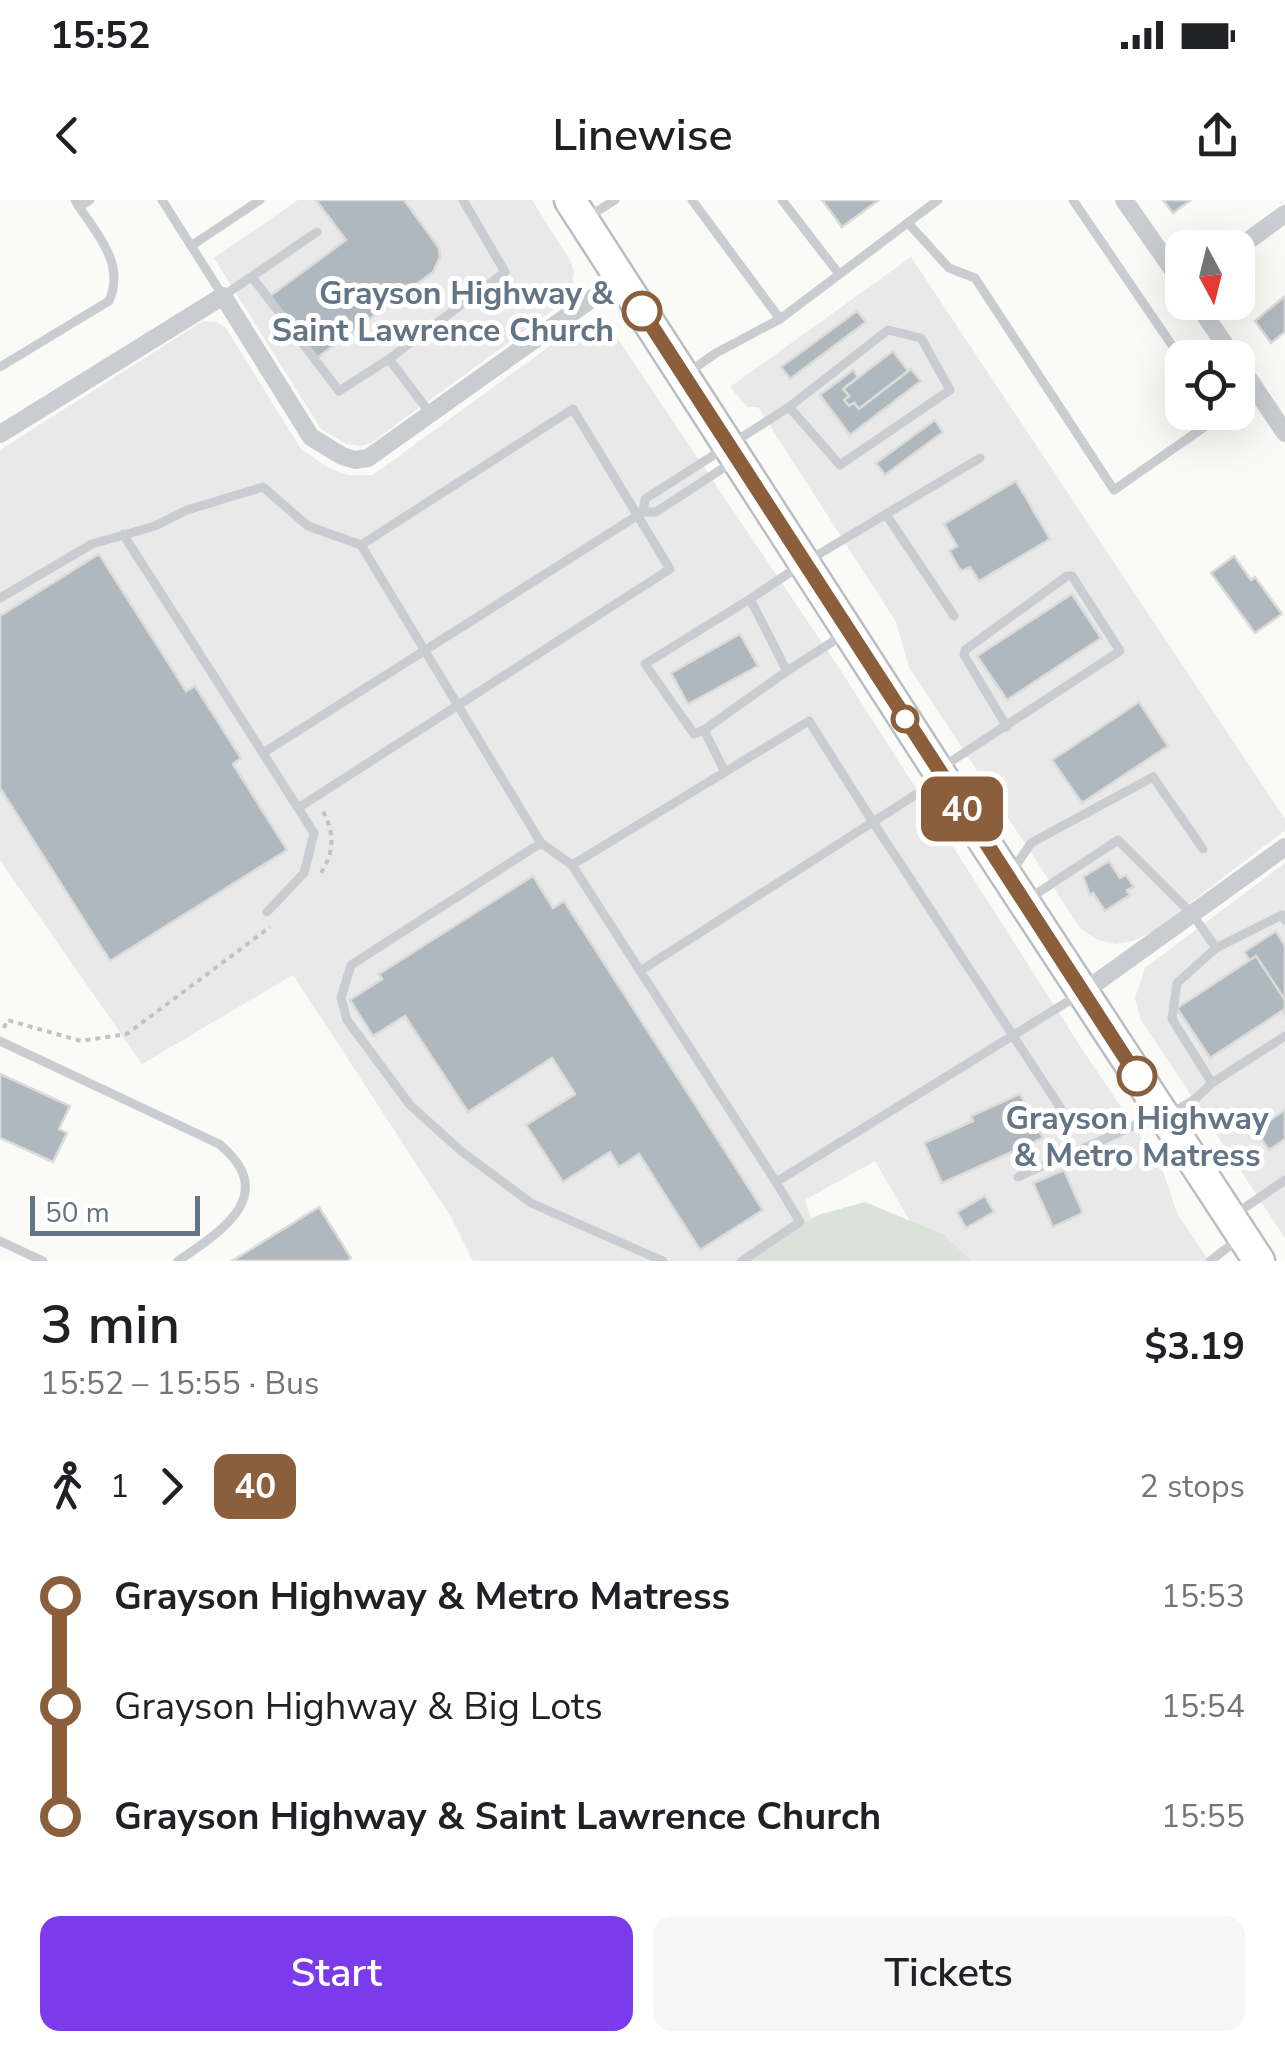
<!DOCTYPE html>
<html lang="en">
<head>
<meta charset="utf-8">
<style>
	body { margin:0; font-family:"Nunito Sans",sans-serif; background:#f6f6f6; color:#202124; height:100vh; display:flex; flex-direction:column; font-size:38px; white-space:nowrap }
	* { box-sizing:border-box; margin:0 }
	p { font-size:32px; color:#757577 }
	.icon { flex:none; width:55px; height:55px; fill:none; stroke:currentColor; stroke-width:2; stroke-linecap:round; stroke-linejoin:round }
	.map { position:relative; height:1061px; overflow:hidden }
	.details { display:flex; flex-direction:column; background:#fff; flex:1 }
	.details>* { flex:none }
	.badge { padding:0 20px; border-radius:15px; font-size:35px; line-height:65px }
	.needle { width:65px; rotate:173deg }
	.tools { position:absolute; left:1165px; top:30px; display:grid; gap:20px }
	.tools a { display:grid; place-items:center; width:90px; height:90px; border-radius:20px; background:#fff; box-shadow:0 10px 40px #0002; font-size:50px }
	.scale { position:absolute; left:30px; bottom:25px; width:170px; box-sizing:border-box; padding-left:10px; border:5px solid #627485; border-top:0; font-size:28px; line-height:35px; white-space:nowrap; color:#627485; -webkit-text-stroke:8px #fff; paint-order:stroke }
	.map>.badge { position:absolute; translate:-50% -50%; box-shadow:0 0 0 5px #fff }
	.legs { display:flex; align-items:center; gap:15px; height:110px; padding:0 40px; font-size:32px }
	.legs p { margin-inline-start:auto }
	.summary { display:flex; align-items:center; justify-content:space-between; height:170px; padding:0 40px }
	h1 { font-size:55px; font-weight:600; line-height:75px }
	.button { display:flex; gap:20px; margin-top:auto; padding:20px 40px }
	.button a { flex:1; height:115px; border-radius:20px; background:#7c3aed; color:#fff; font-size:40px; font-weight:600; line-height:115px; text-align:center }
	.button a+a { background:#f6f6f6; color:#202124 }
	ul { padding:0 40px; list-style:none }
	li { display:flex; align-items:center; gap:35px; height:110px; font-size:38px }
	li i { display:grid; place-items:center; width:15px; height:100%; margin:0 12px; background:currentColor }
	li i::after { content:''; width:25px; height:25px; margin:-12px; border:8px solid; border-radius:50%; background:#fff }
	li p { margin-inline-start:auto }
	li:first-child i { background:linear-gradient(#0000 50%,currentColor 0) }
	li:last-child i { background:linear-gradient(currentColor 50%,#0000 0) }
	.status { display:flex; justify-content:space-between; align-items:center; height:70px; padding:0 50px; background:#fff; direction:ltr }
	.status svg { height:28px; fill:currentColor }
	header { display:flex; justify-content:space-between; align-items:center; height:130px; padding:0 40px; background:#fff; font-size:45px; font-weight:600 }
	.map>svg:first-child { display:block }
</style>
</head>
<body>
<div class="status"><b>15:52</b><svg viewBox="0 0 49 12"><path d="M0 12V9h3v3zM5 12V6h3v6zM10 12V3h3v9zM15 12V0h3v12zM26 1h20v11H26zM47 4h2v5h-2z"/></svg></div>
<header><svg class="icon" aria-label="back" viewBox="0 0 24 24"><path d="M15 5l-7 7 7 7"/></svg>Linewise<svg class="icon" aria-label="share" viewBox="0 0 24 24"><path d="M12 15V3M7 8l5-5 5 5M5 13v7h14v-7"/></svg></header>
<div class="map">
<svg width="1285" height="1061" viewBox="0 0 1285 1061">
	<rect width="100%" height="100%" fill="#fafaf7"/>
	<g fill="#e8e9e8">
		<polygon points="298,0 532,0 571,62 574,72 571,93 560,105 371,243 361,246 346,244 321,229 214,58"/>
		<polygon points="911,57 1285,619 1285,630 1152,732 1132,741 1116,744 1098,740 1081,729 909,467 896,422 758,207 747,207 730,187"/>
		<polygon points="203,121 217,122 226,128 301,249 327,267 348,275 373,275 576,127 596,124 611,129 843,474 1080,846 1162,968 1177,1013 1209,1061 933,1061 875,961 805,1000 820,1043 787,1061 473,1061 451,1017 293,775 142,864 0,660 0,250"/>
		<polygon points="1285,663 1285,1038 1141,820 1135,798 1145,768"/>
	</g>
	<polygon fill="#dbe2d8" points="865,1002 944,1035 971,1061 739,1061 818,1015"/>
	<g fill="#b0b8bf" stroke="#dbdcd9" stroke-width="2.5">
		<polygon points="316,0 404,0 439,48 440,57 433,72 317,158 270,96 346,40"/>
		<polygon points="822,0 879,0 842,27"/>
		<polygon points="1163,0 1191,0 1173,13"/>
		<polygon points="1285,96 1285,132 1271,143 1255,121"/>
		<polygon points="857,111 866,122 790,179 781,167"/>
		<polygon points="893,151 908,171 859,209 854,203 849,206 844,200 849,196 843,189"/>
		<polygon points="911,169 921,181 850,235 820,195 853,170 858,177 843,189 849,196 844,200 849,206 854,203 859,209"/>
		<polygon points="935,220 943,232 885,275 876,263"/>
		<polygon points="1016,281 1050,339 979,381 970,367 961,371 949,351 957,346 944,324"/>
		<polygon points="99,354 186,491 195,486 241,558 233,564 287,650 110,761 0,588 0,416"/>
		<polygon points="1234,356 1251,380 1255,377 1282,414 1255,433 1211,373"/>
		<polygon points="1072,394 1101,438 1007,500 977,456"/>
		<polygon points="740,434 758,466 688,504 671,473"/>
		<polygon points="1139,502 1168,546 1082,603 1052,560"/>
		<polygon points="1109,661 1120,678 1126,675 1134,687 1127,690 1130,695 1105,711 1093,693 1090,695 1083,677"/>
		<polygon points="533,676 553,708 564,701 763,1010 700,1050 639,954 619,967 610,952 563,982 526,925 575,894 552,858 468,912 405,816 373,836 350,800 382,779 379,774"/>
		<polygon points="1276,731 1285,746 1285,815 1244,752"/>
		<polygon points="1256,756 1285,800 1285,809 1210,858 1177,808"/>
		<polygon points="0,874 70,906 59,929 67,933 53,962 0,938"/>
		<polygon points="1020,894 1043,938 942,983 924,943 973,921 971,916"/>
		<polygon points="1285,910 1285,939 1269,950 1255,930"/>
		<polygon points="1064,970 1083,1013 1053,1027 1033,983"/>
		<polygon points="985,996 994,1012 966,1028 957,1012"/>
		<polygon points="319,1007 351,1058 348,1061 232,1061"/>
	</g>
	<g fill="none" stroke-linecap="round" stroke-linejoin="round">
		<defs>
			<polyline id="primary" points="570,0 942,577 1259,1061"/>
		</defs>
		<use href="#primary" stroke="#babec2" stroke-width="35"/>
		<g stroke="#c0c3c5" stroke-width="4" stroke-dasharray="5 5" stroke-linecap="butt">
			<path d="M 321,673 C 334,653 335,632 323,612"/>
			<polyline points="4,828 7,820 81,841 127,834 270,727"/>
		</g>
		<g stroke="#c9cdd1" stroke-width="9">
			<polyline points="75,0 79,7 90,0"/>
			<polyline points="162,0 223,96 317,32"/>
			<polyline points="692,0 780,119"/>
			<polyline points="782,0 839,74"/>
			<polyline points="1073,0 1182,160"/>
			<polyline points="588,17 615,0"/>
			<polyline points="908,23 949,68 975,78 1114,290 1220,216 1218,212"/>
			<polyline points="191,46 260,0"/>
			<polyline points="252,77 339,191 389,159"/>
			<path d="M 0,167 L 109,101 C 125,65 99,36 79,7"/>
			<polyline points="686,174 716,153 780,119 938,0"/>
			<polyline points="430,213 389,159 505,72 463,0"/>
			<polyline points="643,312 645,299 789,207 888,130 921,138 950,190 840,265 789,207"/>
			<polyline points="887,316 954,416"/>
			<polyline points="123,334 314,633 304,673 267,712"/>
			<polyline points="0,398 92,344 155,326 187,310 263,287 308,326 361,345 541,643"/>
			<polygon points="750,399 787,471 704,530 694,534 645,464"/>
			<polyline points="750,399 804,363 980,258"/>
			<polyline points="787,471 843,435"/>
			<polyline points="704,530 725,572"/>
			<polyline points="263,553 643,312 656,312 731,263"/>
			<polyline points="944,566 1120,451 1072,376 1067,376 965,450 964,455 1007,527"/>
			<polyline points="940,579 873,622 809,521 572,665 776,982 1080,794"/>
			<polyline points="298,608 670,369 573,209 361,345"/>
			<polyline points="572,665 541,643 351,765 341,798 347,820 410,905 461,951 531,1003 663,1061"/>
			<polyline points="1011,673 1031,643 1153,577 1203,649"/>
			<polyline points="1030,698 1118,640 1193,715 1216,748"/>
			<polyline points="1285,720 1282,715 1216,748 1177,783 1172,819 1212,883 1285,836"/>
			<polyline points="640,771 873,622 1069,921"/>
			<path d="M 0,841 L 219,944 C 281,995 220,1032 178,1061"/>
			<polyline points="1170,914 1195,899 1212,883"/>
			<path d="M 1018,977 C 1065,955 1112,938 1157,914"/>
			<polyline points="1234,1015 1285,980"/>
			<polyline points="0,1041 43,1061"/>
			<polyline points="742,1061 800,1022 776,982"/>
			<polyline points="1210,1061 1240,1038"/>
		</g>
		<g stroke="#c9cdd1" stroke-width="18">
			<polyline points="1124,0 1182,83"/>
			<polyline points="1238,48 1285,14"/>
			<polyline points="1196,102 1234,158"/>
			<polyline points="1238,163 1285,233"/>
			<polyline points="0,234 223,96 311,237 342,256 355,260 368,258 621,78"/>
			<polyline points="1082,793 1285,647"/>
		</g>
		<use href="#primary" stroke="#fff" stroke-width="30"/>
	</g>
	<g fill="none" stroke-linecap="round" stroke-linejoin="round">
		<defs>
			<polyline id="line-1" points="642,111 1137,876"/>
		</defs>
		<use href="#line-1" stroke="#fff" stroke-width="22"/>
		<use href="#line-1" stroke="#8b5e3c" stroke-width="15"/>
	</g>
	<g fill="#fff" stroke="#8b5e3c" stroke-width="5">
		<circle cx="642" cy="111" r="18"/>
		<circle cx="905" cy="519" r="12"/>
		<circle cx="1137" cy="876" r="18"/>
	</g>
	<g text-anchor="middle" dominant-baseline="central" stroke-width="10" stroke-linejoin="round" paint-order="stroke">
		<g font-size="32" font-weight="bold" fill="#627485" stroke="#fff" text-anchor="end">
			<text x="614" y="93">Grayson Highway &amp;<tspan x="614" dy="37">Saint Lawrence Church</tspan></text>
			<text x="1137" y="918" text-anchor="middle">Grayson Highway<tspan x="1137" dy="37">&amp; Metro Matress</tspan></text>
		</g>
	</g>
</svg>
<div class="tools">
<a><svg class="needle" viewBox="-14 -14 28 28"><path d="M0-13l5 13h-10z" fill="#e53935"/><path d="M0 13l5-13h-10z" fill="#757577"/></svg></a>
<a><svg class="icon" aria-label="locate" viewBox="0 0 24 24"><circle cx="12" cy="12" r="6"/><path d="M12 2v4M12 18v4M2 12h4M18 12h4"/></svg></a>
</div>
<div class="scale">50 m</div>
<b class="badge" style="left:962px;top:609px;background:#8b5e3c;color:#fff">40</b>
</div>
<section class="details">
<div class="summary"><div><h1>3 min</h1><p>15:52 – 15:55 · Bus</p></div><b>$3.19</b></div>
<div class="legs"><svg class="icon" aria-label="walk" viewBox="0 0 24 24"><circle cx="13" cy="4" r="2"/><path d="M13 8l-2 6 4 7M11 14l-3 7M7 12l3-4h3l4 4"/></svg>1<svg class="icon" aria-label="forward" viewBox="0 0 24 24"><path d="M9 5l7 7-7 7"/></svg><b class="badge" style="background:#8b5e3c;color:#fff">40</b><p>2 stops</p></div>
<ul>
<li><i style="color:#8b5e3c"></i><b>Grayson Highway &amp; Metro Matress</b><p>15:53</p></li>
<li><i style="color:#8b5e3c"></i><span>Grayson Highway &amp; Big Lots</span><p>15:54</p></li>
<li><i style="color:#8b5e3c"></i><b>Grayson Highway &amp; Saint Lawrence Church</b><p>15:55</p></li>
</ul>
<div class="button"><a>Start</a><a>Tickets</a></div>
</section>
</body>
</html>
